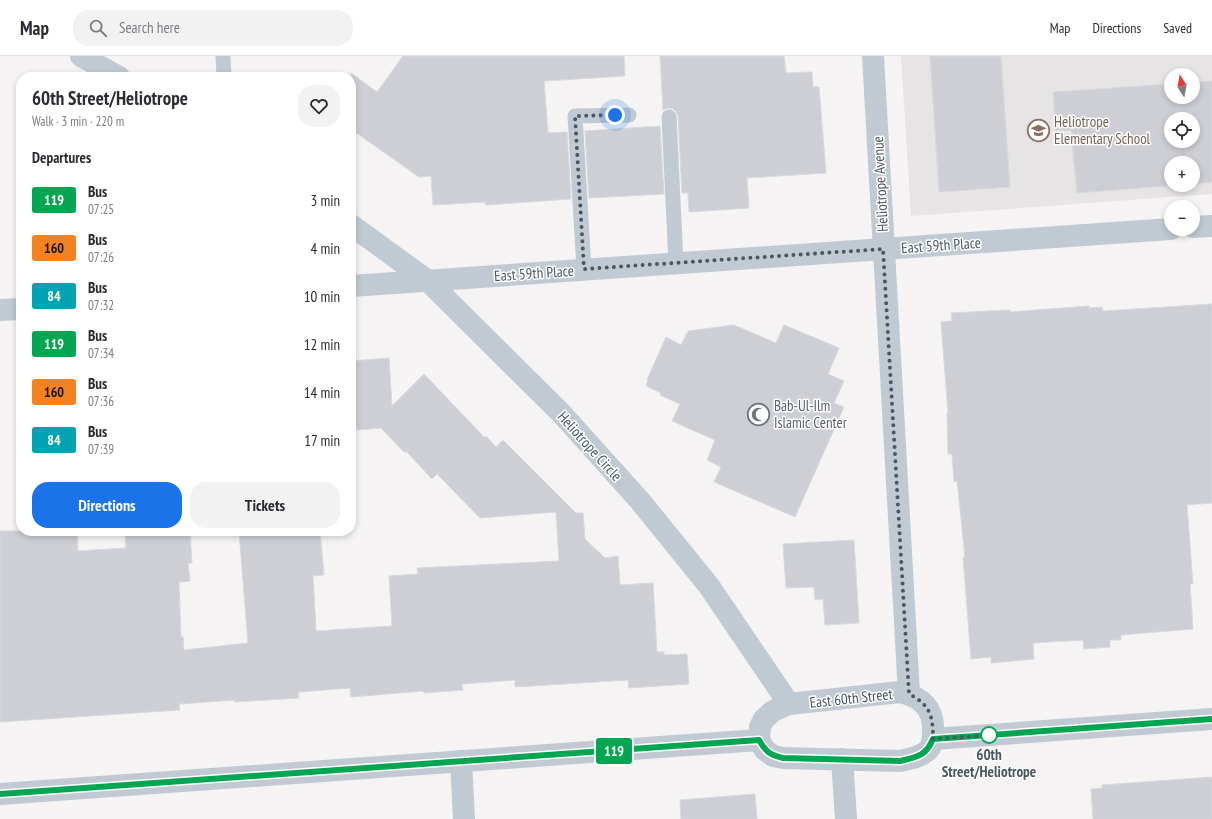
<!DOCTYPE html>
<html lang="en">
<head>
<meta charset="utf-8">
<style>
	body { margin:0; font-family:"PT Sans Narrow",sans-serif; background:#f2f2f3; color:#2b2b33; height:100vh; display:flex; flex-direction:column; font-size:15px; white-space:nowrap }
	* { box-sizing:border-box; margin:0 }
	p { font-size:13px; color:#7c7c81 }
	.icon { flex:none; width:22px; height:22px; fill:none; stroke:currentColor; stroke-width:2; stroke-linecap:round; stroke-linejoin:round }
	.map { position:relative; flex:1; overflow:hidden }
	.drawer { position:absolute; left:16px; top:16px; width:340px; height:464px; display:flex; flex-direction:column; background:#fff; border-radius:16px; box-shadow:0 2px 6px #0003 }
	.drawer>* { flex:none }
	.badge { padding:0 8px; border-radius:3px; font-size:14px; line-height:26px }
	.needle { width:26px; rotate:349deg }
	.buttons { position:absolute; left:1164px; top:12px; display:grid; gap:8px }
	.buttons a { display:grid; place-items:center; width:36px; height:36px; border-radius:50%; background:#fff; box-shadow:0 2px 6px #0003; font-size:20px }
	.you { position:absolute; width:20px; height:20px; margin:-10px; border:3px solid #fff; border-radius:50%; background:#1a73e8; box-shadow:0 0 0 6px #1a73e833 }
	.map>.badge { position:absolute; translate:-50% -50%; box-shadow:0 0 0 2px #fff }
	h2 { padding:0 16px; font-size:15px; line-height:36px }
	.round { display:grid; place-items:center; flex:none; width:42px; height:42px; border-radius:16px; background:#f2f2f3 }
	.summary { display:flex; align-items:center; justify-content:space-between; height:68px; padding:0 16px }
	h1 { font-size:19px; font-weight:700; line-height:30px }
	.button { display:flex; gap:8px; margin-top:auto; padding:8px 16px }
	.button a { flex:1; height:46px; border-radius:16px; background:#1a73e8; color:#fff; font-size:16px; font-weight:700; line-height:46px; text-align:center }
	.button a+a { background:#f2f2f3; color:#2b2b33 }
	ul { padding:0; list-style:none }
	li { display:flex; align-items:center; gap:12px; height:48px; padding:0 16px }
	li div { flex:1 }
	li b { display:block; font-size:15px }
	li em { font-style:normal }
	li .badge { min-width:44px; font-weight:700; text-align:center }
	header { display:flex; align-items:center; gap:24px; box-sizing:border-box; height:56px; padding:0 20px; background:#fff; border-bottom:1px solid #e1e1e2 }
	header strong { font-size:19px }
	nav { display:flex; gap:22px; margin-inline-start:auto; font-size:14px }
	.search { width:280px; height:36px; background:#f2f2f3; display:flex; align-items:center; gap:10px; box-sizing:border-box; padding:0 14px; border-radius:16px; color:#7c7c81; font-size:15px }
	.map>svg:first-child { display:block }
</style>
</head>
<body>
<header>
<strong>Map</strong>
<div class="search"><svg class="icon" aria-label="search" viewBox="0 0 24 24"><circle cx="10" cy="10" r="6"/><path d="M15 15l6 6"/></svg>Search here</div>
<nav><a>Map</a><a>Directions</a><a>Saved</a></nav>
</header>
<div class="map">
<svg width="1212" height="763" viewBox="0 0 1212 763">
	<rect width="100%" height="100%" fill="#f5f3f3"/>
	<path fill="#e6e4e5" fill-rule="evenodd" d="M 901,0 L 1212,0 L 1212,138 L 911,160 ZM 1171,19 L 1193,19 L 1193,41 L 1171,41 ZM 1171,63 L 1193,63 L 1193,85 L 1171,85 ZM 1171,107 L 1193,107 L 1193,129 L 1171,129 Z"/>
	<g fill="#cdcfd5" stroke="#d7d9de" fill-rule="evenodd">
		<polygon points="403,0 624,0 625,20 544,25 548,77 567,76 571,143 486,149 485,146 433,149 431,120 419,121 351,73 351,17 377,36"/>
		<polygon points="660,0 784,0 786,17 812,16 813,31 819,31 826,117 747,122 749,152 689,156 688,137 682,137 678,60 676,56 673,53 668,52 663,54"/>
		<polygon points="930,0 1001,0 1010,131 939,136"/>
		<path d="M 1212,25 L 1212,126 L 1193,128 L 1193,107 L 1171,107 L 1171,129 L 1177,129 L 1077,137 L 1071,74 L 1056,75 L 1053,36 L 1171,28 L 1171,41 L 1193,41 L 1193,26 ZM 1171,63 L 1193,63 L 1193,85 L 1171,85 Z"/>
		<polygon points="660,70 664,138 589,142 585,75"/>
		<polygon points="1212,248 1212,447 1187,449 1193,528 1190,528 1193,573 1121,579 1121,584 1110,584 1110,591 1084,593 1083,584 1033,587 1034,603 991,607 991,601 971,603 963,501 965,501 957,425 954,426 952,398 948,398 947,357 948,357 941,266 952,265 951,257 1010,254 1010,256 1089,250 1089,252 1102,251 1103,255"/>
		<polygon points="734,269 776,287 784,269 839,292 828,318 844,325 834,347 844,351 795,461 714,426 721,411 707,404 715,384 672,365 680,348 660,339 661,337 646,330 648,324 647,324 666,281 681,289 688,275"/>
		<polygon points="389,302 392,350 424,318 485,382 486,380 496,391 503,384 576,457 583,457 585,483 605,502 618,500 620,529 653,527 657,596 664,596 664,599 687,598 689,628 629,632 628,624 515,631 515,624 462,628 463,634 424,637 423,635 351,641 350,632 298,636 299,642 235,646 235,644 179,648 180,654 0,666 0,475 77,475 78,495 126,492 125,475 190,475 192,507 188,507 190,525 179,526 181,581 183,581 184,594 248,587 239,475 320,475 324,519 313,520 316,575 392,570 389,520 418,518 417,512 559,505 556,456 480,462 437,418 432,423 406,395 405,397 381,372 357,374 356,369 351,369 351,305"/>
		<polygon points="854,484 859,567 825,569 823,543 815,544 814,531 786,532 783,488"/>
		<polygon points="1212,721 1212,763 1093,763 1091,733 1102,732 1102,729"/>
		<polygon points="755,738 757,763 681,763 680,744"/>
	</g>
	<g fill="none" stroke-linecap="round" stroke-linejoin="round">
		<g stroke="#c1cad2" stroke-width="15">
			<polyline points="223,0 224,21"/>
			<polyline points="669,61 676,207"/>
			<polyline points="584,213 575,60 629,59"/>
		</g>
		<g stroke="#c1cad2" stroke-width="22">
			<polyline points="81,0 119,21"/>
			<polyline points="351,169 428,225 561,357 641,446 709,530 789,648"/>
			<polyline points="1193,171 1212,170"/>
			<polyline points="351,230 1171,173"/>
			<polyline points="0,254 21,253"/>
			<polyline points="933,683 1212,663"/>
			<polyline points="461,705 464,763"/>
			<polyline points="0,738 759,684"/>
		</g>
		<g stroke="#c1cad2" stroke-width="22">
			<polyline points="873,0 909,638"/>
			<path d="M 900,636 C 921,641 934,652 933,675 C 933,681 933,688 929,693 C 922,701 910,703 900,705 L 783,702 L 773,700 L 765,694 L 759,684 L 760,671 L 764,663 L 773,655 L 789,648 Z"/>
			<polyline points="842,703 846,763"/>
		</g>
	</g>
	<g fill="none" stroke-linecap="round" stroke-linejoin="round">
		<defs>
			<path id="line" d="M 0,738 L 759,684 C 766,696 770,699 783,702 L 900,705 C 917,701 926,700 933,683 L 1212,663"/>
		</defs>
		<use href="#line" stroke="#fff" stroke-width="9"/>
		<use href="#line" stroke="#00a651" stroke-width="6"/>
		<path stroke="#4a5661" stroke-width="4" stroke-dasharray="0 7.2" d="M 615,59 L 575,60 L 584,213 L 883,193 L 909,638 C 931,649 933,661 933,683 L 995,679 L 989,679"/>
	</g>
	<defs>
		<symbol id="school-ring" viewBox="-11 -11 22 22"><circle r="9.5" fill="#fff" stroke="#8d6e63" stroke-width="1.5"/><path d="M0-5L7-2L0 1L-7-2ZM-4 1L0 2.5L4 1V4Q0 6-4 4Z" fill="#8d6e63"/></symbol>
		<symbol id="mosque-ring" viewBox="-11 -11 22 22"><circle r="9.5" fill="#fff" stroke="#6b7280" stroke-width="1.5"/><path d="M3.5-4.9A6 6 0 1 0 3.5 4.9A5 5 0 1 1 3.5-4.9Z" fill="#6b7280"/></symbol>
	</defs>
	<g fill-rule="evenodd">
		<use href="#school-ring" x="1026" y="62" width="25" height="25"/>
		<use href="#mosque-ring" x="746" y="346" width="25" height="25"/>
	</g>
	<circle fill="#fff" stroke="#00a651" stroke-width="2" cx="989" cy="679" r="8"/>
	<g text-anchor="middle" dominant-baseline="central" stroke-width="3" stroke-linejoin="round" paint-order="stroke">
		<g font-size="15" fill="#785e54" stroke="#fff" text-anchor="start">
			<text x="1054" y="65">Heliotrope<tspan x="1054" dy="17">Elementary School</tspan></text>
		</g>
		<g font-size="15" fill="#4a5661" stroke="#fff">
			<text transform="translate(880 128) rotate(-93)">Heliotrope Avenue</text>
			<text transform="translate(941 189) rotate(-4)">East 59th Place</text>
			<text transform="translate(534 217) rotate(-4)">East 59th Place</text>
			<text transform="translate(590 390) rotate(48)">Heliotrope Circle</text>
			<text transform="translate(851 642) rotate(-6)">East 60th Street</text>
		</g>
		<g font-size="15" fill="#5b616d" stroke="#fff" text-anchor="start">
			<text x="774" y="349">Bab-Ul-Ilm<tspan x="774" dy="17">Islamic Center</tspan></text>
		</g>
		<g font-size="15" font-weight="bold" fill="#4a5661" stroke="#fff">
			<text x="989" y="698">60th<tspan x="989" dy="17">Street/Heliotrope</tspan></text>
		</g>
	</g>
</svg>
<div class="buttons">
<a><svg class="needle" viewBox="-14 -14 28 28"><path d="M0-13l5 13h-10z" fill="#e53935"/><path d="M0 13l5-13h-10z" fill="#7c7c81"/></svg></a>
<a><svg class="icon" aria-label="locate" viewBox="0 0 24 24"><circle cx="12" cy="12" r="6"/><path d="M12 2v4M12 18v4M2 12h4M18 12h4"/></svg></a>
<a>+</a>
<a>−</a>
</div>
<div class="you" style="left:615px;top:59px"></div>
<b class="badge" style="left:614px;top:695px;background:#00a651;color:#fff">119</b>
<section class="drawer">
<div class="summary"><div><h1>60th Street/Heliotrope</h1><p>Walk · 3 min · 220 m</p></div><a class="round"><svg class="icon" aria-label="heart" viewBox="0 0 24 24"><path d="M12 20l-8-8c-3-5 5-10 8-4 3-6 11-1 8 4z"/></svg></a></div>
<h2>Departures</h2>
<ul>
<li><span class="badge" style="background:#00a651;color:#fff">119</span><div><b>Bus</b><p>07:25</p></div><em>3 min</em></li>
<li><span class="badge" style="background:#f58220;color:#111">160</span><div><b>Bus</b><p>07:26</p></div><em>4 min</em></li>
<li><span class="badge" style="background:#00a3b4;color:#fff">84</span><div><b>Bus</b><p>07:32</p></div><em>10 min</em></li>
<li><span class="badge" style="background:#00a651;color:#fff">119</span><div><b>Bus</b><p>07:34</p></div><em>12 min</em></li>
<li><span class="badge" style="background:#f58220;color:#111">160</span><div><b>Bus</b><p>07:36</p></div><em>14 min</em></li>
<li><span class="badge" style="background:#00a3b4;color:#fff">84</span><div><b>Bus</b><p>07:39</p></div><em>17 min</em></li>
</ul>
<div class="button"><a>Directions</a><a>Tickets</a></div>
</section>
</div>
</body>
</html>
